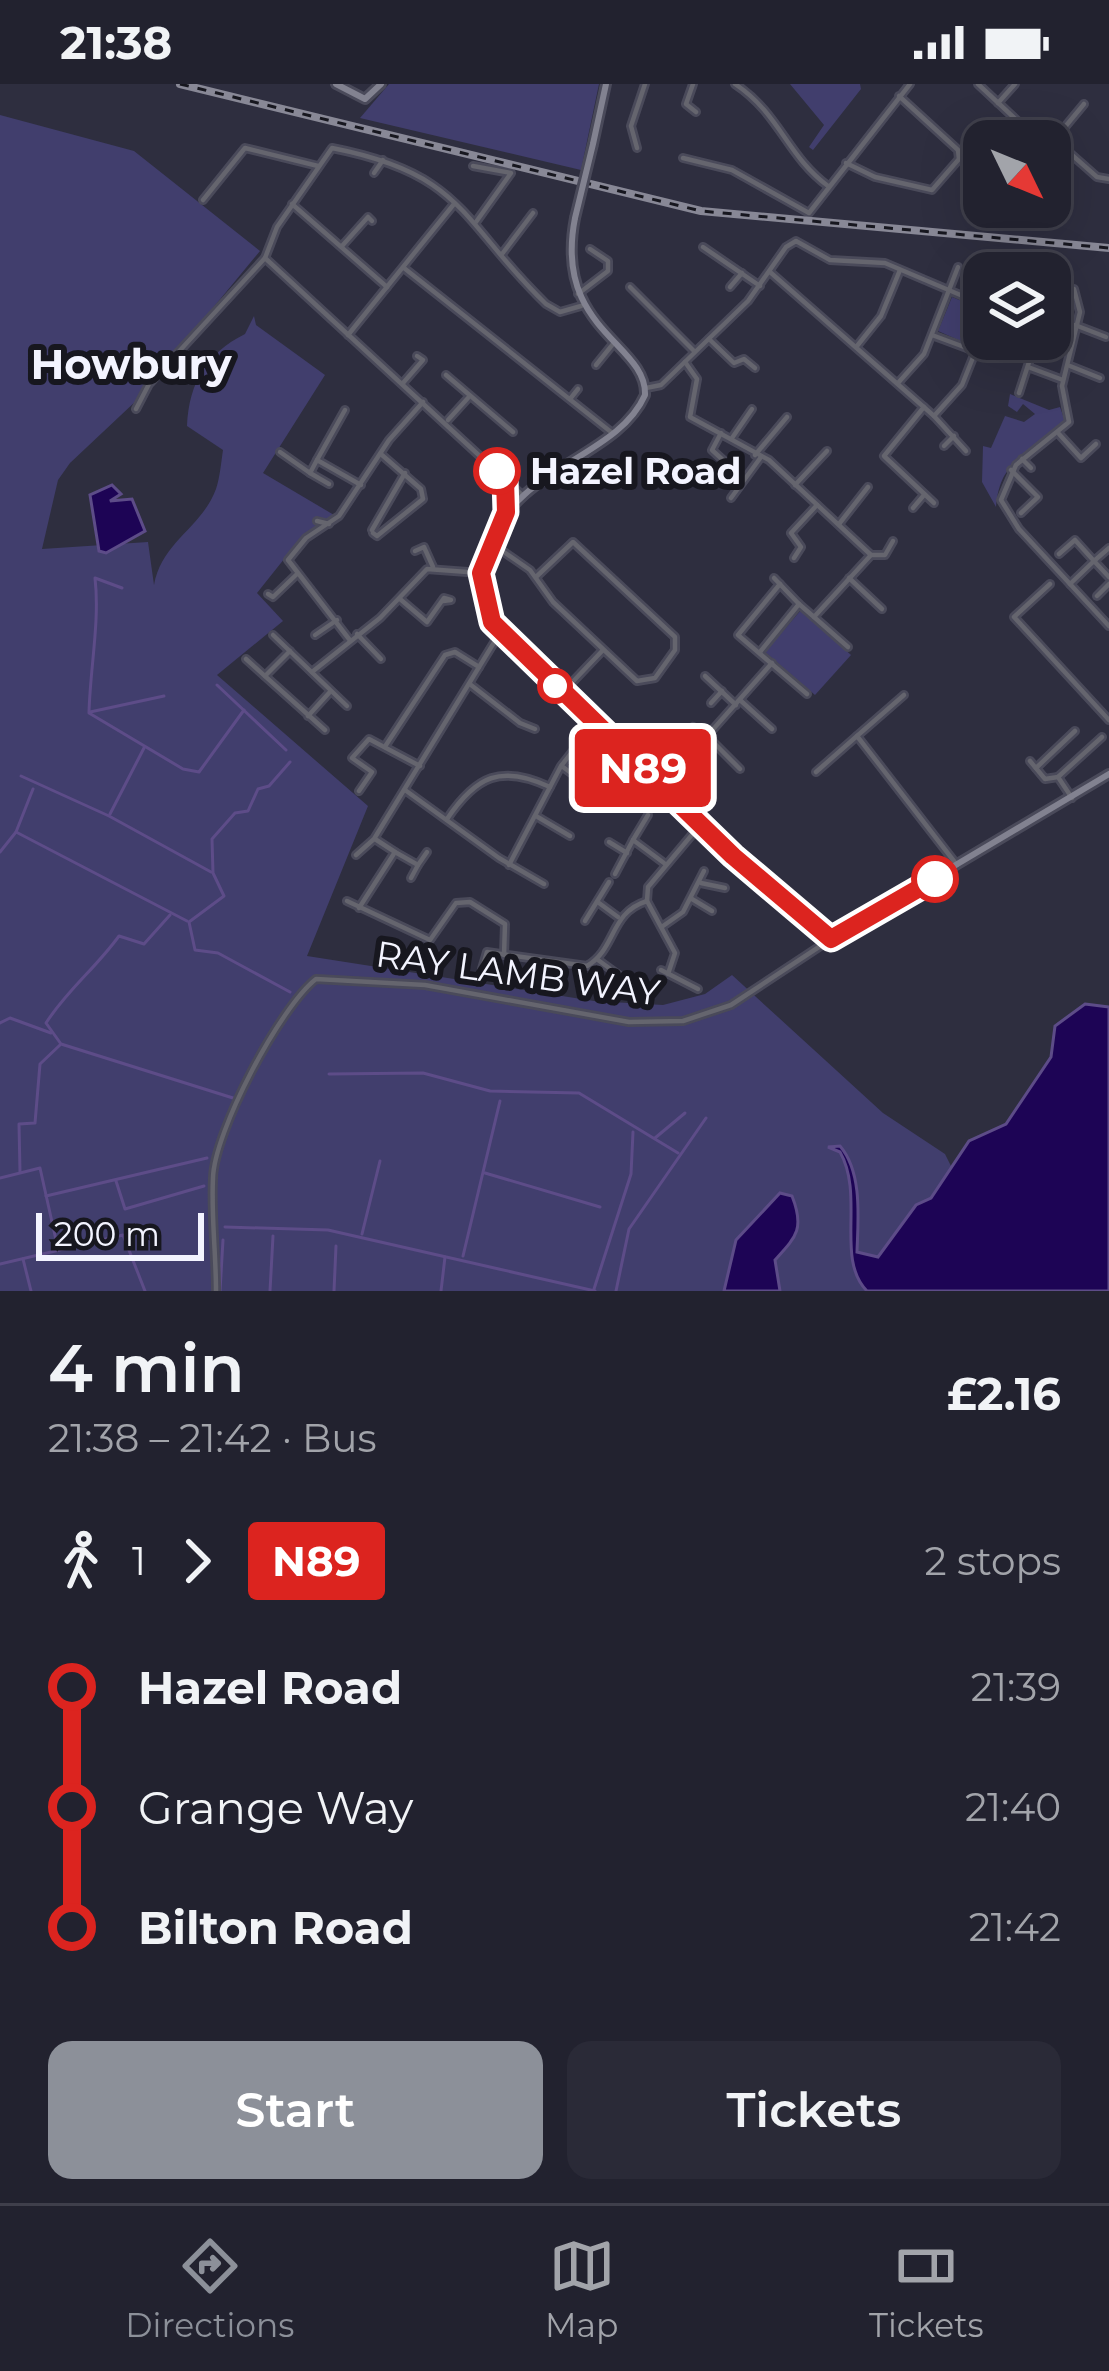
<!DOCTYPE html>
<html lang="en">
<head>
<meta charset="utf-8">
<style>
	body { margin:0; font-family:Montserrat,sans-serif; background:#2a2a37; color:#f1f3f6; height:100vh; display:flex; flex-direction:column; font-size:45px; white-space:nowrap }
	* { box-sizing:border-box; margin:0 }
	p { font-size:39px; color:#a2a4aa }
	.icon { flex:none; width:66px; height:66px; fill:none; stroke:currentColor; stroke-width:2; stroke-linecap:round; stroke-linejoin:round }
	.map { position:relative; height:1207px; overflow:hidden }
	.side { display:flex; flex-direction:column; background:#22222f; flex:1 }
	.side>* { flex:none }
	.badge { padding:0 24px; border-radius:9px; font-size:42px; line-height:78px }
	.needle { width:78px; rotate:133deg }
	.buttons { position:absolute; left:963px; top:36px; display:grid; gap:24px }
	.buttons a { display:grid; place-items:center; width:108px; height:108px; border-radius:24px; background:#22222f; box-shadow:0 12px 48px #0002,0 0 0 3px #3f3f4b; font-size:60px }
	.scale { position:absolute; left:36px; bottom:30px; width:168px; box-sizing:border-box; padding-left:12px; border:6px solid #f3f4ff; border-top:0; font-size:33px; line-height:42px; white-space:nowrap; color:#f3f4ff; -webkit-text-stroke:9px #17171f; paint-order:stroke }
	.map>.badge { position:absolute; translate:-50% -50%; box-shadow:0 0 0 6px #fff }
	.legs { display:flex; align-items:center; gap:18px; height:132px; padding:0 48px; font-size:39px }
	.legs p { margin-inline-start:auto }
	.overview { display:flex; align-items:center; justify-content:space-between; height:204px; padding:0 48px }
	h1 { font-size:66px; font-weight:600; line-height:90px }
	.button { display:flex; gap:24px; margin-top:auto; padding:24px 48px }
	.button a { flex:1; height:138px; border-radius:24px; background:#8c9099; color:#fff; font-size:48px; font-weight:600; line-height:138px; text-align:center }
	.button a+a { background:#2a2a37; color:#f1f3f6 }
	ul { padding:0 48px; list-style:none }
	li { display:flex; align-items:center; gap:42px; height:120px; font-size:45px }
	li i { display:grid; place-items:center; width:18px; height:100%; margin:0 15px; background:currentColor }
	li i::after { content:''; width:30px; height:30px; margin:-15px; border:9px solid; border-radius:50%; background:#22222f }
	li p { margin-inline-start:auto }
	li:first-child i { background:linear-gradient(#0000 50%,currentColor 0) }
	li:last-child i { background:linear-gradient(currentColor 50%,#0000 0) }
	.status { display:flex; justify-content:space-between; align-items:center; height:84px; padding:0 60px; background:#22222f; direction:ltr }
	.status svg { height:33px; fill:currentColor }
	.menu { display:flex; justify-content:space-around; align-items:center; height:168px; border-top:3px solid #3f3f4b; background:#22222f; font-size:33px; color:#a2a4aa }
	.menu a { display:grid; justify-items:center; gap:6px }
	.menu .active { color:#8c9099 }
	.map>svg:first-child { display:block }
</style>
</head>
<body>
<div class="status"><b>21:38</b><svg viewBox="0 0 49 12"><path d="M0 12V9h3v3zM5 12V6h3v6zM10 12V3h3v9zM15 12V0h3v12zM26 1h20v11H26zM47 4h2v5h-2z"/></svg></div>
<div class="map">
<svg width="1109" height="1207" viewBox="0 0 1109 1207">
	<rect width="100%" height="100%" fill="#2e2e3f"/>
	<g fill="#413e6d">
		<polygon points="389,0 599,0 581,86 360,34"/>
		<polygon points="790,0 860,0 861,5 813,66 809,63 824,41"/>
		<path d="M 0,31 L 134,67 L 260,167 L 137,316 L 70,379 L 58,396 L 42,465 L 148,458 L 154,501 C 162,457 201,445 216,405 C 220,393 221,379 223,366 L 187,342 C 189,298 207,269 245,250 L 254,232 L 256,241 L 325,291 L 263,389 L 334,431 L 304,450 L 257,509 L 283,537 L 217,591 L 368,722 L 307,872 L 594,917 L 663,921 L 705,910 L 732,891 L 883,1029 L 945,1070 L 952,1084 L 969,1057 L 1006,1040 L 1051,973 L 1057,939 L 1085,920 L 1109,923 L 962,1207 L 0,1207 Z"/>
		<polygon points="952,213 984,226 972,262 938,247"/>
		<path d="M 1010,310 L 1049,326 L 1060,323 L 1065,337 C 1039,376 1001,364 996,423 L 982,398 L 983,362 L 991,364 L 1005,332 L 1024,338 L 1035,330 L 1023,320 L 1017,328 L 1008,322 Z"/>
		<polygon points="801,526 851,571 815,611 765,568"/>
	</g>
	<g fill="#1d0455" stroke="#5d4c88" stroke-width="3">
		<polygon points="112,401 121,410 110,417 132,415 145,447 106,469 99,467 90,411"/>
		<path d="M 1085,920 L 1109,923 L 1109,1207 L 867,1207 C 835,1175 865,1112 840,1068 L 828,1063 L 840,1062 C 863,1089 858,1136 857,1168 L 878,1173 L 916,1121 L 931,1114 L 969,1057 L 1006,1040 L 1051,973 L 1055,942 Z"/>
		<path d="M 780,1109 L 792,1112 C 805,1145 796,1153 775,1176 L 780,1207 L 724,1207 L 736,1156 Z"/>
	</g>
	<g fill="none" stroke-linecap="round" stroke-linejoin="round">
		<g stroke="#5d4c88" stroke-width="3">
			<path d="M 122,504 L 95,494 C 100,537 90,585 89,629 L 183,685 L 199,688 L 244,626"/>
			<polyline points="217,601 286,666"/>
			<polyline points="90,628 164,612"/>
			<polyline points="290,678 269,702 258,705 248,727 235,729 212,755 213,789 224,812 189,838 195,866 218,869 290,908"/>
			<polyline points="21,692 109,732 211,788"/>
			<polyline points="110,730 144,664"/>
			<polyline points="16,748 187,837"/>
			<polyline points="0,768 16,748 33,705"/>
			<path d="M 170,831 L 144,860 L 119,852 C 95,885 68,905 46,939 L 61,960 L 233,1014"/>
			<polyline points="0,939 10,934 51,949"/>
			<polyline points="329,990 423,989 490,1007 579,1009 678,1069"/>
			<polyline points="655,1054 685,1029"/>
			<polyline points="20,1088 19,1040 35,1039 40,980 60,961"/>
			<polyline points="485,1089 600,1123"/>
			<polyline points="0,1094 40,1084 58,1165"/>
			<polyline points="116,1097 125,1125 204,1102"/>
			<polyline points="46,1112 207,1074"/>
			<polyline points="225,1143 328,1146 595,1207"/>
			<polyline points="362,1150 380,1077"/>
			<polyline points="463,1172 500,1017"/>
			<polyline points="23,1175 31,1207"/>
			<polyline points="0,1180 123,1151 145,1207"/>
			<polyline points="594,1205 631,1090 633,1048"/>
			<polyline points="220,1207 223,1156"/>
			<polyline points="270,1207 273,1152"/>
			<polyline points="334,1207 336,1162"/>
			<polyline points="441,1207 445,1173"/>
			<polyline points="616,1207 629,1145 706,1034"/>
		</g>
		<defs>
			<g id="street">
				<polyline points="693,0 686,20 696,28"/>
				<path d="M 735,0 C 780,30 787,72 828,102"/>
				<polyline points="978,0 1039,57"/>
				<polyline points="998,19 1015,0"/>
				<polyline points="1055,56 1097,93 1109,95"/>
				<polyline points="1050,61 1084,20"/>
				<polyline points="637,64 631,42 645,0"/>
				<polyline points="683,74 732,86 809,129 910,0"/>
				<polyline points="846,79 875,93 932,106 959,75 958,66 899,12"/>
				<polyline points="473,82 511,89 476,138"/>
				<polyline points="374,89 383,76"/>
				<polyline points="203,116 245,64 318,82"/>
				<polyline points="292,120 387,203"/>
				<polyline points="342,162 368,133 372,137"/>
				<polyline points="703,163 760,202"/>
				<polyline points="502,170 533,129"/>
				<polyline points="265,174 521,410"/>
				<polyline points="404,184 611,348"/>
				<polyline points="770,188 934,332 966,367"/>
				<polyline points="1007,189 1014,176"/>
				<polyline points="630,203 694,267"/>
				<polyline points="730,203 742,189"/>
				<polyline points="1074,205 1080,228 1062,302 1069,338 1016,381 1001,416 1019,445 1109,542"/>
				<polyline points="578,210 608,187 608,177 590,165"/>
				<polyline points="1075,241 1106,253"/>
				<polyline points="1050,248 1069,255"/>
				<polyline points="348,251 454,120"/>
				<polyline points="932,251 975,267"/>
				<polyline points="709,255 734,279 744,275 755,284"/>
				<polyline points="857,262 881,232 900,186"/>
				<polyline points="685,278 697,295 690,333 769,376 871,471 814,533 799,520 760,568"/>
				<polyline points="596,281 613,260"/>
				<polyline points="1070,282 1100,294"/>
				<polyline points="1028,283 1063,296"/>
				<polyline points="446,291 513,348"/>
				<polyline points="403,299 423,276 417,272"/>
				<polyline points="898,299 924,270 958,183"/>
				<polyline points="646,304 661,301 748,217 786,163 796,157 830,176 885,179 984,221"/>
				<polyline points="1019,309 1030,275"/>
				<polyline points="570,315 578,305"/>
				<polyline points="924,323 884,372 934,419"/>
				<path d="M 136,325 L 149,300 L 265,174 L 277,143 L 332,64 C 465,90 460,137 546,220 L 560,228 L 581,222"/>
				<polyline points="345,326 317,376 361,401"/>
				<polyline points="934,332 962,301 984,246"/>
				<polyline points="448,336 468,314"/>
				<polyline points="721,349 712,366 724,377"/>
				<polyline points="1059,350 1081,374 1096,360"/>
				<polyline points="732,354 752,325"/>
				<polyline points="944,362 954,352"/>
				<polyline points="280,368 310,389 317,376"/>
				<polyline points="755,371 787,333"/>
				<polyline points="1022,375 1031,384"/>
				<polyline points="1011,386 1038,413 1021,429"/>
				<polyline points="310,389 329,400"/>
				<polyline points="505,395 506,428"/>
				<polyline points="795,401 827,367"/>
				<polyline points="731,414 761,373"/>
				<polyline points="913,424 924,411"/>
				<polyline points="317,437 329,440"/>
				<polyline points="839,440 868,403"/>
				<polyline points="372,446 405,389"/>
				<polyline points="373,449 377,452 423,415 421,405 382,371"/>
				<polyline points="491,459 530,486 553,518 637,597 655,594 675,566 675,553 573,458 536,493"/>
				<polyline points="415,467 424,463 433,483"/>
				<polyline points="1059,470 1075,456 1094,477 1109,464"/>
				<polyline points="871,471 885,471 893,457"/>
				<polyline points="794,474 801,463 791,449 817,421"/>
				<polyline points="774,494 799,520"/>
				<polyline points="849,494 882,525"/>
				<polyline points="780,500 738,551 807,610"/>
				<polyline points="1050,500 1014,533 1109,636"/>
				<polyline points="1070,500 1094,477 1109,493"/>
				<polyline points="268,510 273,513 297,490"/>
				<polyline points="1097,512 1109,500"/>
				<polyline points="400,515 427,538 444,514 451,516 443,517"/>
				<polyline points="814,533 848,563"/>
				<polyline points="357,550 381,575"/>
				<polyline points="273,551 347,622"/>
				<polyline points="315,551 337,536"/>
				<polyline points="349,555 288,476 306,454 339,432 389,356 423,318"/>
				<polyline points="246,575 325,646"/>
				<polyline points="312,588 380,534 427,485 481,489"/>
				<polyline points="265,592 290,567"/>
				<polyline points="705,592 736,621"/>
				<polyline points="471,601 520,639 535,645"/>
				<polyline points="562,609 603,566"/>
				<polyline points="740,616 772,645"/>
				<polyline points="711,619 722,607"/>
				<polyline points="308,632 329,609"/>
				<polyline points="706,651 740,685"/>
				<polyline points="857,652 904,611"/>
				<polyline points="386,661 445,571 455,568 479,583"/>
				<polyline points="1030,677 1045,695 1058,693 1072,714"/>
				<polyline points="563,683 606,715"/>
				<polyline points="1036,684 1075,647"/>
				<polyline points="816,688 857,652 957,781"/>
				<polyline points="650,691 693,643 708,651 772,579"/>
				<polyline points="1058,693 1102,653"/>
				<polyline points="405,706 499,774 544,800"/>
				<polyline points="359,707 372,688 352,674 369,655 420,682"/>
				<polyline points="648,731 633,756 664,779"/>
				<polyline points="536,732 570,752"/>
				<path d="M 447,735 C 476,692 501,680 550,703"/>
				<polyline points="609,758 627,769"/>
				<polyline points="395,768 418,781 427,768"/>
				<polyline points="356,771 374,755 498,552"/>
				<polyline points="509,781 561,682 595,639"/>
				<polyline points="615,790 633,756"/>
				<polyline points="411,794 418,781"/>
				<polyline points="701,799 725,804"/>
				<polyline points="692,815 712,827"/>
				<polyline points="347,817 430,856 456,819 470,818 505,840 504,871"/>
				<polyline points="599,819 618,833"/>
				<polyline points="359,824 395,768 375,755"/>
				<polyline points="585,837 609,798"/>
				<polyline points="663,842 683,828 704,787"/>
				<polyline points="598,876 620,892 609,913"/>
				<path d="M 482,885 L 487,868 L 587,882 C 617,864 609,829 647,817"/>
				<polyline points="661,886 698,905"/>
				<polyline points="668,890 675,869 647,817 648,803 701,740"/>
				<polyline points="556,900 561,882"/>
				<path d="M 216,1207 C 216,1169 211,1131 213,1094 C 214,1048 280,923 316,895 L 425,901 L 629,938 L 683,937 L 731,921 L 831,855"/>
			</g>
			<g id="secondary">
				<polyline points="336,0 365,15 381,0"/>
				<polyline points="593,60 606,0"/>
				<path d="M 575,134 C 553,246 647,259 645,311 C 617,374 519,381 488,462 C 476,494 482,522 499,550 L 733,772 L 831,855 L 1109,690"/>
			</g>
		</defs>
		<use href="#street" stroke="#4a4a5a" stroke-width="10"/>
		<use href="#secondary" stroke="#4a4a5a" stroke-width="12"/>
		<use href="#street" stroke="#65656e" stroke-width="4.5"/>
		<use href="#secondary" stroke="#828290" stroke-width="6"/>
		<defs>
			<polyline id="rail" points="180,0 701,127 1109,164"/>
		</defs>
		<use href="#rail" stroke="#888896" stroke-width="8"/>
		<use href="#rail" stroke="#17171f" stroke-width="3" stroke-dasharray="9" stroke-linecap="butt"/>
		<defs>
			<polyline id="secondary-bridge" points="575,134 593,60"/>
		</defs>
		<use href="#secondary-bridge" stroke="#4a4a5a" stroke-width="12" stroke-linecap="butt"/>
		<use href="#secondary-bridge" stroke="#828290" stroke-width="6"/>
	</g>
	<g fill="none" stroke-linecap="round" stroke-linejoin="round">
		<defs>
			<polyline id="line-1" points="497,387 505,395 506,428 481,489 492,538 733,772 831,855 935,795"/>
		</defs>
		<use href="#line-1" stroke="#fff" stroke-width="27"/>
		<use href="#line-1" stroke="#dc241f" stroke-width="18"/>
	</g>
	<g fill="#fff" stroke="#dc241f" stroke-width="6">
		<circle cx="497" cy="387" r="21"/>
		<circle cx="555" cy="602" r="15"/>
		<circle cx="935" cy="795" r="21"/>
	</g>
	<g text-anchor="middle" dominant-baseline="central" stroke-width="12" stroke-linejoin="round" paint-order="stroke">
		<g font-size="36" font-weight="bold" fill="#f3f4ff" stroke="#17171f" text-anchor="start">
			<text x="530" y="387">Hazel Road</text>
		</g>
		<g font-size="36" fill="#f3f4ff" stroke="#17171f">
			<text transform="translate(518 889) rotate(8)">RAY LAMB WAY</text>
		</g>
		<g font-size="42" font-weight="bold" fill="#f3f4ff" stroke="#17171f">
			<text x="131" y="280">Howbury</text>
		</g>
	</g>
</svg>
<div class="buttons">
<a><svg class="needle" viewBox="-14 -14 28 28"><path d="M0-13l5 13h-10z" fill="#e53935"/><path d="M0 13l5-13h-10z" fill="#a2a4aa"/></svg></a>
<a><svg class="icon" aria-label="layers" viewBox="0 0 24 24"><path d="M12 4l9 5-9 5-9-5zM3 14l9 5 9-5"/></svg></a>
</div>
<div class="scale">200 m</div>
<b class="badge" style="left:643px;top:684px;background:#dc241f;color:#fff">N89</b>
</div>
<section class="side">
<div class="overview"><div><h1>4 min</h1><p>21:38 – 21:42 · Bus</p></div><b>£2.16</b></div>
<div class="legs"><svg class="icon" aria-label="walk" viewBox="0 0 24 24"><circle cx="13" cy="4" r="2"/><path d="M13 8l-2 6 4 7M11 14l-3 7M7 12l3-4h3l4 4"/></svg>1<svg class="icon" aria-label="forward" viewBox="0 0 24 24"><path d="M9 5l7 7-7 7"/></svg><b class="badge" style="background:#dc241f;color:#fff">N89</b><p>2 stops</p></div>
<ul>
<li><i style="color:#dc241f"></i><b>Hazel Road</b><p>21:39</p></li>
<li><i style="color:#dc241f"></i><span>Grange Way</span><p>21:40</p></li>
<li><i style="color:#dc241f"></i><b>Bilton Road</b><p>21:42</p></li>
</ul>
<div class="button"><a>Start</a><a>Tickets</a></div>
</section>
<nav class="menu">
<a class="active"><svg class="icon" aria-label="directions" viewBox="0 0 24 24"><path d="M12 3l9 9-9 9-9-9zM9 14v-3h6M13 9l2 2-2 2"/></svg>Directions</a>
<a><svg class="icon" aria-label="map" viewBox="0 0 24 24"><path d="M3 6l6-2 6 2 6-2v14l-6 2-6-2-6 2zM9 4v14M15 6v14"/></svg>Map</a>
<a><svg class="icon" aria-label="tickets" viewBox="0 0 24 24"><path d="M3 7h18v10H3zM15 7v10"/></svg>Tickets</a>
</nav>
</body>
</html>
